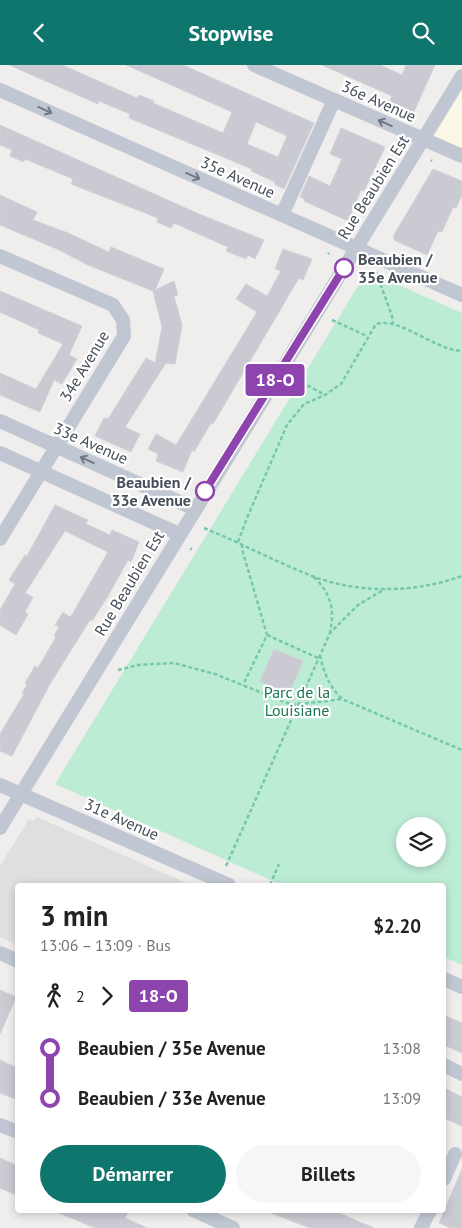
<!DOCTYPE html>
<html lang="fr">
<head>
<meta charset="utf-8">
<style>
	body { margin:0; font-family:"PT Sans",sans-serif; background:#f6f6f6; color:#222; height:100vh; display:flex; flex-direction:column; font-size:19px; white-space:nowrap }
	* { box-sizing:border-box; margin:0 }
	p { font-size:16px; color:#767676 }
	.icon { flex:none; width:28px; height:28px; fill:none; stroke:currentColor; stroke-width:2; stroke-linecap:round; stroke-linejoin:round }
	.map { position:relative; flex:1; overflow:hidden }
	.panel { position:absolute; left:15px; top:818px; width:431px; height:330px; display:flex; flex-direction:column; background:#fff; border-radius:5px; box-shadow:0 2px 8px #0003 }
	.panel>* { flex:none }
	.badge { padding:0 10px; border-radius:4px; font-size:18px; line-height:32px }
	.fabs { position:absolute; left:396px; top:752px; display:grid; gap:10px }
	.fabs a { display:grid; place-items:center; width:50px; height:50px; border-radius:50%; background:#fff; box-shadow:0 2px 8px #0003; font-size:25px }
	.map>.badge { position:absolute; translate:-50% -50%; box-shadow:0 0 0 2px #fff }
	.legs { display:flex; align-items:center; gap:8px; height:55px; padding:0 25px; font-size:16px }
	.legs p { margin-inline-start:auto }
	.headline { display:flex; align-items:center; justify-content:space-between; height:85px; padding:0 25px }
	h1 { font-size:28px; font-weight:800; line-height:38px }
	.primary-button { display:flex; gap:10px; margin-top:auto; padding:10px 25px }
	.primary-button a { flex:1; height:58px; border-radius:30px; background:#0f766e; color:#fff; font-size:20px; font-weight:800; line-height:58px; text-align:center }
	.primary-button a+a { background:#f6f6f6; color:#222 }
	ul { padding:0 25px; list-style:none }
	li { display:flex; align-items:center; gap:18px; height:50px; font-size:19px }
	li i { display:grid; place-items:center; width:8px; height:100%; margin:0 6px; background:currentColor }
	li i::after { content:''; width:12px; height:12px; margin:-6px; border:4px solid; border-radius:50%; background:#fff }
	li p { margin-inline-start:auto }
	li:first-child i { background:linear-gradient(#0000 50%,currentColor 0) }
	li:last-child i { background:linear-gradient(currentColor 50%,#0000 0) }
	header { display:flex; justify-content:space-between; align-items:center; height:65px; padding:0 25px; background:#0f766e; color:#fff; font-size:22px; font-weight:800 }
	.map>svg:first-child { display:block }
</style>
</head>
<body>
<header><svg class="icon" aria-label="back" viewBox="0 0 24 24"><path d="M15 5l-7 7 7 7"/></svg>Stopwise<svg class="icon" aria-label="search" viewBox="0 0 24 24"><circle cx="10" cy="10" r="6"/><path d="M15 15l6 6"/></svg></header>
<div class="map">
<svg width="462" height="1163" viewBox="0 0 462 1163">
	<rect width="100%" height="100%" fill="#f0eded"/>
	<polygon fill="#faf7e6" points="462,9 462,86 431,71"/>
	<polygon fill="#e1dfde" points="37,752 191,820 18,820 17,880 0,872 0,801 29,754 34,756"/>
	<path fill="#bdecd5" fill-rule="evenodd" d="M 367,206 L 462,248 L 462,900 L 444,892 L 444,820 L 282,820 L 55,719 ZM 405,761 L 438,761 L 438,794 L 405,794 Z"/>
	<g fill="#cacbd2" stroke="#d1d2d8" fill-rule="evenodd">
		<path d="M 9,0 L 62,0 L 137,33 L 139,30 L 154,36 L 153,38 L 223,68 L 232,47 L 126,0 L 183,0 L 314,58 L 284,124 L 274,119 L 275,117 L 251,106 L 252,104 L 129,53 L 130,49 L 99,36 L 98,39 ZM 256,57 L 287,71 L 278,92 L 247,79 Z"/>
		<polygon points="322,0 380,0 402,10 406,0 435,0 413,49 389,38 392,31"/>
		<polygon points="0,60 199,149 264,175 255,194 248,190 246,194 226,186 228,182 174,158 171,163 157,157 158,153 71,119 73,114 25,94 24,97 10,91 12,85 0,80"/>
		<polygon points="341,63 385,82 364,126 361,125 348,156 304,136 305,134 300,132 309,111 330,121 342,94 330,89"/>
		<polygon points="433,104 462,116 462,130 456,143 453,142 442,167 438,166 427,190 394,175 394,170"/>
		<polygon points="0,130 37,147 33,155 68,168 109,187 111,182 164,204 155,225 174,216 178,230 174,231 182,260 175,299 166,298 125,362 140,369 131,387 95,371 104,353 108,354 146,293 155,298 162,262 153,226 88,200 57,184 0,160"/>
		<polygon points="283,184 312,194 303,215 299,213 213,359 211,358 194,387 192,385 183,407 156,396 158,389 148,384 156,369 176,380 257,247 236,234 246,219 267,231 281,206 275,204"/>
		<polygon points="0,226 82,261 69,290 77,294 62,319 54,315 40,347 0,330 0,308 36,324 63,279 38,268 39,265 0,247"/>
		<polygon points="55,440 88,455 86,459 110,470 112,465 139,477 131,497 128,495 108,531 92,556 90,555 50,619 12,691 0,686 0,669 24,629 22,628 27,620 25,618 35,601 38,603 56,572 54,571 59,562 55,560 63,547 70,552 73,548 108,487 65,466 25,528 33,532 25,547 28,549 16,570 0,560 0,545 15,519 9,515 25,490 27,491"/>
		<polygon points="274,584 303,596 289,629 260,616"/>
		<polygon points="0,925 16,932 0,969"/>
		<polygon points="444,950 462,958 462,988 444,980"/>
		<polygon points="0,995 18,1003 18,1035 0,1028"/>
		<polygon points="444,1023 462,1032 462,1061 444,1053"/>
		<polygon points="0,1093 18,1101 18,1131 0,1123"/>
		<polygon points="462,1104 462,1163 451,1163 439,1158"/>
		<polygon points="52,1145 129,1145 125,1153 147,1163 95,1163"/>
		<polygon points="263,1145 332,1145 374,1163 310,1163"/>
	</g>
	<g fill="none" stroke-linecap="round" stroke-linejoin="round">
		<g stroke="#77c8aa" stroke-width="2.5" stroke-dasharray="4 2.5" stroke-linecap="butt">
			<polyline points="395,81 397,80"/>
			<polyline points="431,95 432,96"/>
			<polyline points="328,189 329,188"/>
			<polyline points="376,207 392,251 393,259"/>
			<polyline points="332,255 367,271"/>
			<polyline points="296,314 325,330"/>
			<path d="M 204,463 C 241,478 276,497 312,511 C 359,529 415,528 462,511"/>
			<path d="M 238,477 L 247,453 L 287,360 L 304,339 L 325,330 L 341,319 L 376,259 C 401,252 434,285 462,286"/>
			<polyline points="242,479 242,484 267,570 243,620"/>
			<polyline points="190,484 192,484"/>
			<path d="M 314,512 C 331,529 335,544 330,568"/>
			<polyline points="267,570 318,593"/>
			<path d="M 320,590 C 324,608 329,621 342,634 L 462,685"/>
			<polyline points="118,605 138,600 174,598 215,609 292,640 342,634"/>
			<polyline points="226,801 330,568 358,540 385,524"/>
			<polyline points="270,820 279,799"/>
		</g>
		<g stroke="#c1c7d2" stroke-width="14">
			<polyline points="254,0 462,91"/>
			<polyline points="0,25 462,230"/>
			<polyline points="282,150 334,35"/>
			<polyline points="0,191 113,240 123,255 124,271 0,474"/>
			<polyline points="0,356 195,444"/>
			<polyline points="0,388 179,469"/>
			<polyline points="0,720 229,820"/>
			<polyline points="0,763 462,11"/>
			<polyline points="0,888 18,896"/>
			<polyline points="444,914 462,922"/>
			<polyline points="444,1000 462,1009"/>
			<polyline points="0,1060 18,1067"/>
			<polyline points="444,1114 455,1089"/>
			<polyline points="193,1145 233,1163"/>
			<polyline points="421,1163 430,1145"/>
		</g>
	</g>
	<defs><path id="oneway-shaft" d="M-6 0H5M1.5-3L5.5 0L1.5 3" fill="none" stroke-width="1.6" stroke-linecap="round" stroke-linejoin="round" transform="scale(1.25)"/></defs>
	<g stroke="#717883">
		<use href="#oneway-shaft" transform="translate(45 45) rotate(24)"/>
		<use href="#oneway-shaft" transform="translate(385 58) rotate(-156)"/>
		<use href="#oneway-shaft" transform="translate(193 111) rotate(24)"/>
		<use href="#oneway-shaft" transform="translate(87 395) rotate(-155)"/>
	</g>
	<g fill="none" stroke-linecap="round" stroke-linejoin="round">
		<defs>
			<polyline id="line-1" points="205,426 344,203"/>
		</defs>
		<use href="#line-1" stroke="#fff" stroke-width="11"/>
		<use href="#line-1" stroke="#8e44ad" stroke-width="8"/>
	</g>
	<g fill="#fff" stroke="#8e44ad" stroke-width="2.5">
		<circle cx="344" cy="203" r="9"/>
		<circle cx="205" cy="426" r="9"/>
	</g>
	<g text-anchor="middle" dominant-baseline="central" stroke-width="4.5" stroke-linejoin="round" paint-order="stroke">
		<g font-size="16" fill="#464e59" stroke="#fff">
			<text transform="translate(379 36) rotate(24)">36e Avenue</text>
			<text transform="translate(238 112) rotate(24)">35e Avenue</text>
			<text transform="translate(373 122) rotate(-58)">Rue Beaubien Est</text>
			<text transform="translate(84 301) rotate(-59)">34e Avenue</text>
			<text transform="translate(91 378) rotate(24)">33e Avenue</text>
			<text transform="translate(129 518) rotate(-59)">Rue Beaubien Est</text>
			<text transform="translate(122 754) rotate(24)">31e Avenue</text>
		</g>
		<g font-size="16" font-weight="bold" fill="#464e59" stroke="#fff" text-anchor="start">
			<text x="358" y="194">Beaubien /<tspan x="358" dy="18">35e Avenue</tspan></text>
			<text x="191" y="417" text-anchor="end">Beaubien /<tspan x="191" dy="18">33e Avenue</tspan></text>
		</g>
		<g font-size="16" fill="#1c7655" stroke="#fff">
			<text x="297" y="627">Parc de la<tspan x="297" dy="18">Louisiane</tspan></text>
		</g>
	</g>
</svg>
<div class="fabs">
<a><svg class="icon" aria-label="layers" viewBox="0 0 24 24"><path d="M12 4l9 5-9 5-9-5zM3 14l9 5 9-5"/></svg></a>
</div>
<b class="badge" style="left:275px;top:315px;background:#8e44ad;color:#fff">18-O</b>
<section class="panel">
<div class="headline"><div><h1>3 min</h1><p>13:06 – 13:09 · Bus</p></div><b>$2.20</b></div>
<div class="legs"><svg class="icon" aria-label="walk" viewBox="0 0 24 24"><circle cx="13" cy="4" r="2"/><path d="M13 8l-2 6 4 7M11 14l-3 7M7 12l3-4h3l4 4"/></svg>2<svg class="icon" aria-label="forward" viewBox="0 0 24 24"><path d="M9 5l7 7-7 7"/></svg><b class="badge" style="background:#8e44ad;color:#fff">18-O</b></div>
<ul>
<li><i style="color:#8e44ad"></i><b>Beaubien / 35e Avenue</b><p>13:08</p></li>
<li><i style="color:#8e44ad"></i><b>Beaubien / 33e Avenue</b><p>13:09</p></li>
</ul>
<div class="primary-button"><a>Démarrer</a><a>Billets</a></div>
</section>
</div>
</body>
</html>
